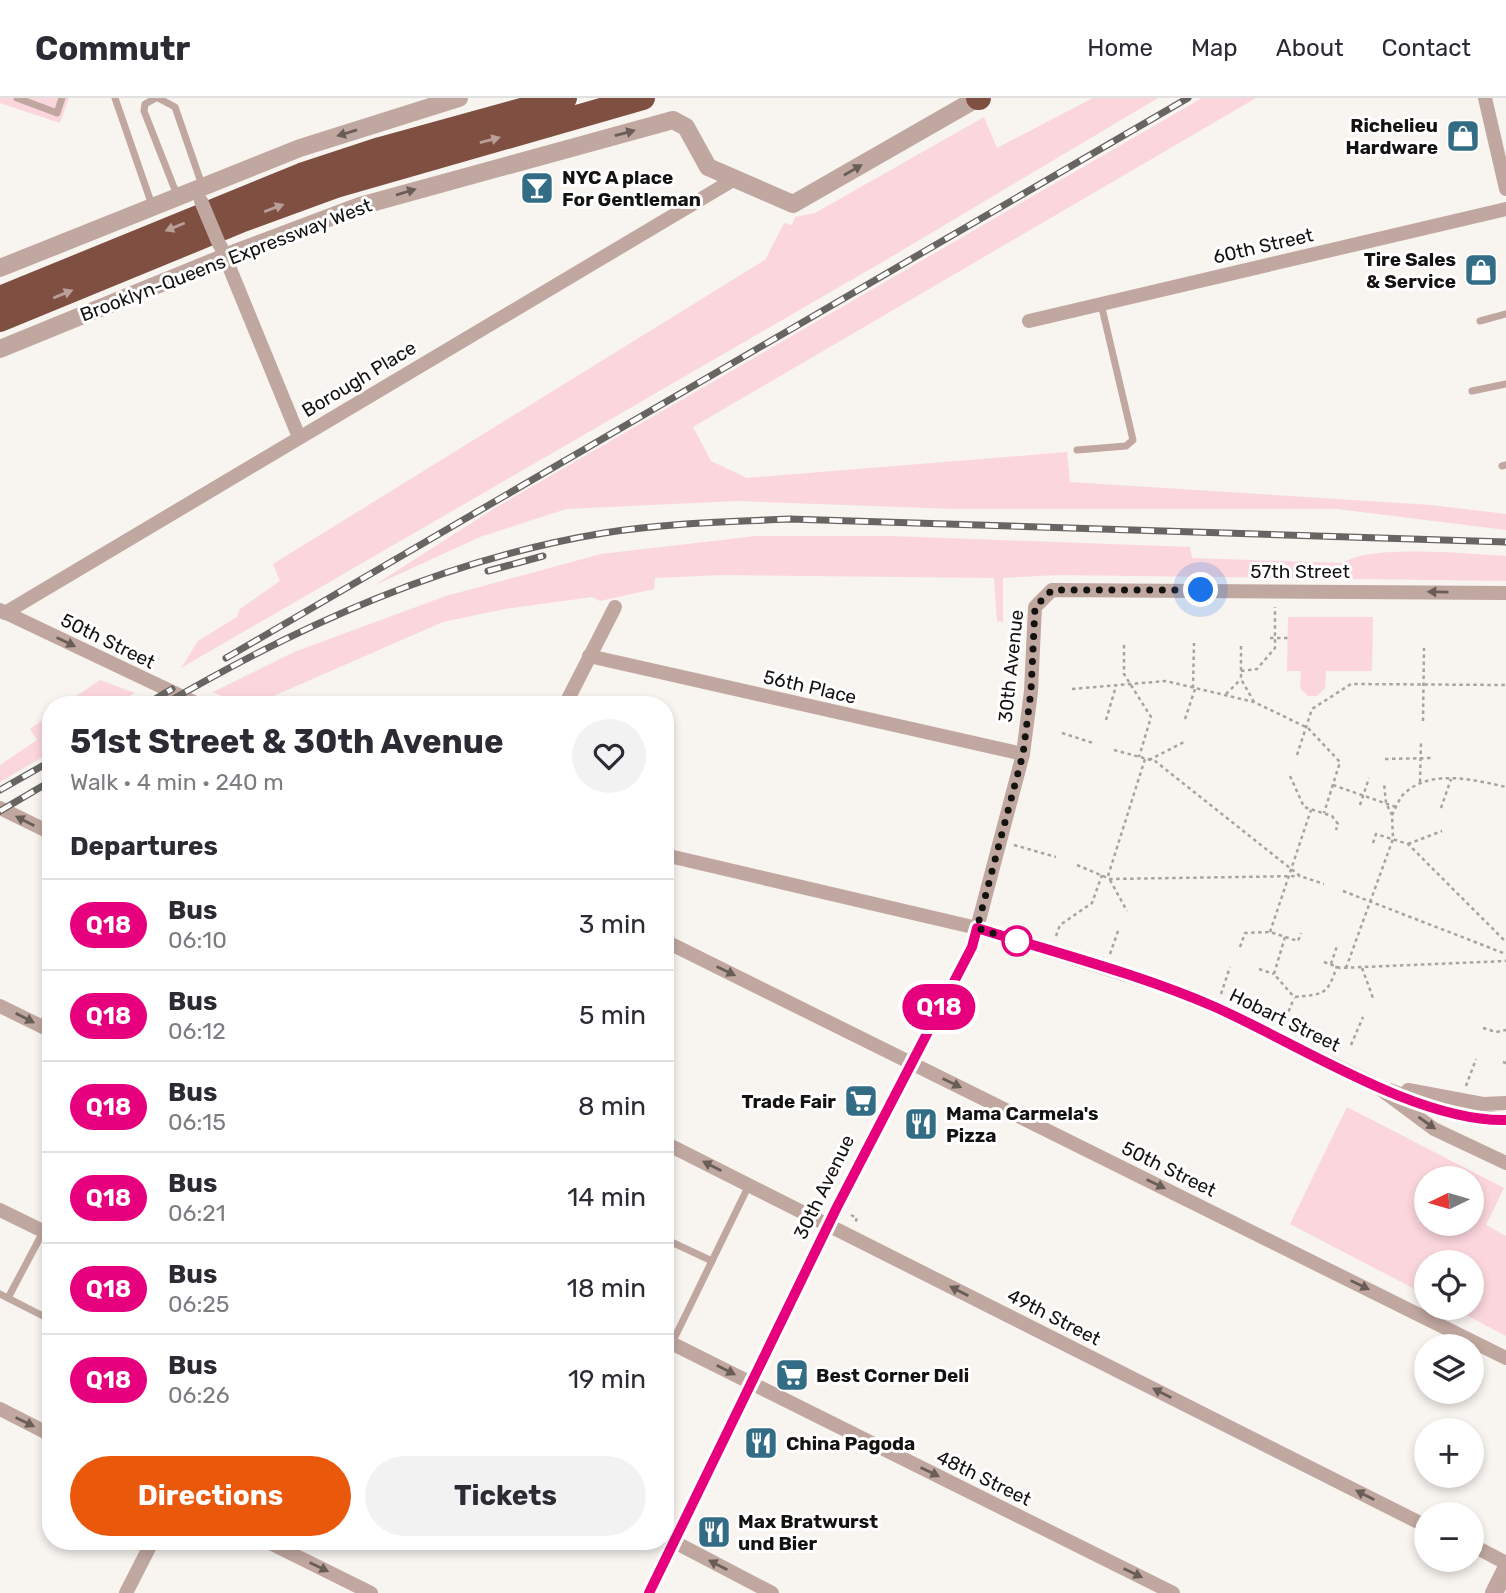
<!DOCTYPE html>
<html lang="en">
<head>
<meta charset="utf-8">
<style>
	body { margin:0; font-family:Rubik,sans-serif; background:#f2f2f3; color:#2b2b33; height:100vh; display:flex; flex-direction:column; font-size:26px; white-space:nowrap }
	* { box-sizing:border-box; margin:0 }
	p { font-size:23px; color:#7c7c81 }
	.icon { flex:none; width:38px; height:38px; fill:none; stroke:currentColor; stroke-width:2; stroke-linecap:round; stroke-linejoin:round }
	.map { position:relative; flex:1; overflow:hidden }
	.details { position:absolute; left:42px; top:598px; width:632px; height:854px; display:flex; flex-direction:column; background:#fff; border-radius:28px; box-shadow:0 4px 10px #0003 }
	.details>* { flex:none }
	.badge { padding:0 14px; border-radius:23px; font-size:24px; line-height:46px }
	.needle { width:46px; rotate:265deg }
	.fabs { position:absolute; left:1414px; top:1068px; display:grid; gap:14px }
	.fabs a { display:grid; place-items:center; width:70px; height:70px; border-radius:50%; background:#fff; box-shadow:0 4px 10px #0003; font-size:35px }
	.you { position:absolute; width:35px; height:35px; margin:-18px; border:5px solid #fff; border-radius:50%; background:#1a73e8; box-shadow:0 0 0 10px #1a73e833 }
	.map>.badge { position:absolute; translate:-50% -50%; box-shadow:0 0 0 4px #fff }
	h2 { padding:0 28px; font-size:26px; line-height:63px }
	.round { display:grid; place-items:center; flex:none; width:74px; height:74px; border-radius:37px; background:#f2f2f3 }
	.head { display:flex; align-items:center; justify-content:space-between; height:119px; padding:0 28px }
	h1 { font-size:33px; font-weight:700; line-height:52px }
	.cta { display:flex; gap:14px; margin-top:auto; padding:14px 28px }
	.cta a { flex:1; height:80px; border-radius:42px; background:#ea580c; color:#fff; font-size:28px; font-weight:700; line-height:80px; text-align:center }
	.cta a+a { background:#f2f2f3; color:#2b2b33 }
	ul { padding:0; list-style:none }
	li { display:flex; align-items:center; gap:21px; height:91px; padding:0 28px; border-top:2px solid #e1e1e2 }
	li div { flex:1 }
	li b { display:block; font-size:26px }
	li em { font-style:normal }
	li .badge { min-width:77px; font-weight:700; text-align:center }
	header { display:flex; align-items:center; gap:42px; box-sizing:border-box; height:98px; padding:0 35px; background:#fff; border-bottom:2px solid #e1e1e2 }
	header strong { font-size:33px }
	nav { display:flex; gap:38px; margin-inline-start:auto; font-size:24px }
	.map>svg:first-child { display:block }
</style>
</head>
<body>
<header>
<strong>Commutr</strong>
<nav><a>Home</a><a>Map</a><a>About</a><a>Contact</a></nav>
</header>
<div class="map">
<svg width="1506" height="1495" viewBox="0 0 1506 1495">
	<rect width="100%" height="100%" fill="#f8f4f0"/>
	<g fill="#fbd6dd" fill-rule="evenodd">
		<polygon points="0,0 69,0 60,25 0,5"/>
		<polygon points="1093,0 1158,0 891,159 181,570 198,543 237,519 240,511 280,483 273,466 765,162 784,125 792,127 795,119 815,115 984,19 997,50"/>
		<polygon points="1202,0 1256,0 693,329 711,363 747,380 1067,354 1070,384 1431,407 1506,416 1506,432 1337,411 954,411 736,403 566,411 480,439 373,488 495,410"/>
		<path d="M 756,438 L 890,438 L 1190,449 L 1192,460 L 1343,465 C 1370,446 1469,456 1506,458 L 1506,483 L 1058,477 L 1003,480 L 1003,524 L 997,523 L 994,480 L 722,477 L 655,480 L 654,491 L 600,503 L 592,499 L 505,511 L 443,524 L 253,607 L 242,607 L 213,594 L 294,554 L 446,498 L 601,456 Z"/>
		<polygon points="1288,519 1373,519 1372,573 1326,573 1325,590 1317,598 1308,598 1300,590 1301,573 1287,573"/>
		<polygon points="100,582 135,595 126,600 136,604 130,607 63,607"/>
		<polygon points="51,616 51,654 0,684 0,667 37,642 30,631"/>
		<path d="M 1347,1009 L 1504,1090 L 1486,1127 L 1506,1138 L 1506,1238 L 1451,1209 L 1472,1209 L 1472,1164 L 1426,1164 L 1426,1197 L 1290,1126 ZM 1426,1080 L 1472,1080 L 1472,1125 L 1426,1125 Z"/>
	</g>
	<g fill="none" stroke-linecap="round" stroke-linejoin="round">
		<g stroke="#a6a3a0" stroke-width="2.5" stroke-dasharray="3.5 3.5" stroke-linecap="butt">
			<polyline points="1270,540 1288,540"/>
			<polyline points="1124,547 1124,576 1151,619 1139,659"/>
			<polyline points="1241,548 1241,581 1254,604"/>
			<polyline points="1241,573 1257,571 1275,550 1275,509"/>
			<polyline points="1193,590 1194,545"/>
			<polyline points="1072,591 1166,583 1254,604 1308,630 1340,664 1324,715"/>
			<polyline points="1226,596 1241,581"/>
			<polyline points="1185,621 1195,591"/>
			<polyline points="1106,622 1116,588"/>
			<polyline points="1423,623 1424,550"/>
			<polyline points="1062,635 1093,645"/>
			<polyline points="1114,652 1155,663 1300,778 1324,786"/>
			<polyline points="1297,657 1312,611 1351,586 1506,587"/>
			<polyline points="1385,661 1431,660"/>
			<polyline points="1149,662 1186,643"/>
			<polyline points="1290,678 1304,709 1332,718 1338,726 1336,732"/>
			<polyline points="1420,684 1421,644"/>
			<polyline points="1333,687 1396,709"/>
			<polyline points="1360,707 1369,680"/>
			<polyline points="1441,710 1451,681"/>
			<path d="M 1392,717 C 1396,710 1399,699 1406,694 C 1432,671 1475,682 1506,689"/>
			<polyline points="1373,745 1376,736 1408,746 1506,844"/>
			<polyline points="1408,746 1442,733"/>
			<polyline points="1014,747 1056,759"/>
			<polyline points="1077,767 1110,781 1300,778"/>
			<polyline points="1108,778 1145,661"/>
			<polyline points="1110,782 1127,813"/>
			<polyline points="1343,793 1506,856"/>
			<polyline points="1270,834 1311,712"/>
			<polyline points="1056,838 1060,827 1092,805 1102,777"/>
			<path d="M 1285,839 L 1274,876 L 1294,899 C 1324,896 1327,898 1337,868"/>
			<polyline points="1240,849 1245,835 1270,834 1298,843 1301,835"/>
			<polyline points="1110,856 1118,833"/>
			<polyline points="1324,864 1340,870 1506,863"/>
			<polyline points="1331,866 1337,848"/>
			<polyline points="1346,870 1393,741 1392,717 1386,705 1384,685"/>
			<polyline points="1362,870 1373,900"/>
			<polyline points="1259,871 1274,876"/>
			<polyline points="1221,896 1230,869"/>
			<polyline points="1286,920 1294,900"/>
			<polyline points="1483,930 1496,934 1506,932"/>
			<polyline points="1351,947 1363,919"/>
			<polyline points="1503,964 1506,965"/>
			<polyline points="1466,988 1476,961"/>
			<polyline points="851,1117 857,1120 855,1125"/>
		</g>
		<g stroke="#c0a7a0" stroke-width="7">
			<polyline points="17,0 57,15 62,0"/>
			<polyline points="115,0 152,107"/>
			<polyline points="156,0 145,6 144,13 177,97"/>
			<polyline points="158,0 175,9 202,87"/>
			<polyline points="1480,223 1506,216"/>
			<polyline points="1472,293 1506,286"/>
			<polyline points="1077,352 1126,348 1133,342 1101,206"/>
			<polyline points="1502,368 1506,367"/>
			<polyline points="665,1141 712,1163"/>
			<polyline points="0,1196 51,1222"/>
			<polyline points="8,1200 43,1134"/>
			<polyline points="672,1245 749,1087"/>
		</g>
		<g stroke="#c0a7a0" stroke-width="14">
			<polyline points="1485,0 1506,91"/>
			<polyline points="221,149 299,339"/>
			<polyline points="1029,223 1506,111"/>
			<polyline points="0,512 200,607"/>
			<polyline points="5,515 733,82"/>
			<polyline points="589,558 1023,656"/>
			<polyline points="565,607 615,509"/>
			<polyline points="0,710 51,735"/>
			<polyline points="665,757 977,830 1155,886 1216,910 1372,985 1434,1031 1506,1065"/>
			<polyline points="665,843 1506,1260"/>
			<polyline points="0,908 51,933"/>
			<polyline points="1390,992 1448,1015 1506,1022"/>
			<polyline points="1408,992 1483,1006 1506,1005"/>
			<polyline points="665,1045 1426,1428"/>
			<polyline points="0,1112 51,1137"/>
			<polyline points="665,1242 1173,1495"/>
			<polyline points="0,1311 51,1337"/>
			<polyline points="665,1439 772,1495"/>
			<polyline points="268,1444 371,1495"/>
			<polyline points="1472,1447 1506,1465"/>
			<polyline points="126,1495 152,1444"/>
			<polyline points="649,1495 837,1109 972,849 1023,656 1031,593 1035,509 1052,492 1506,495"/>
		</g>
		<g stroke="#c0a7a0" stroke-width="18">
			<polyline points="0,170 300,50 459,0"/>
			<polyline points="0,251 235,155 360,108 673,22 686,29 708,69 793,106 978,0"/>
			<polyline points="1494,1495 1506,1471"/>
		</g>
		<g stroke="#7f5042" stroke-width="24">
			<polyline points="978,0 979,0"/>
			<polyline points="0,200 301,77 380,51 565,0"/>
			<polyline points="0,222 243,122 336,88 643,0"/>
		</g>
		<defs>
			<g id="rail">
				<polyline points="488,473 543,458"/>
				<polyline points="226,560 1188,0"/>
				<polyline points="145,607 172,591"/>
				<path d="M 163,607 C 300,527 446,461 604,435 C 665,425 727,424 789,421 L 1506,444"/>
				<polyline points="0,692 51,663"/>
				<polyline points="0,713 51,683"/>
			</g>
		</defs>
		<use href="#rail" stroke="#676562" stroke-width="7"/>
		<use href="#rail" stroke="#fff" stroke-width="4.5" stroke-dasharray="13" stroke-linecap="butt"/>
		<polyline stroke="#c0a7a0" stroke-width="14" points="201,103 219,146"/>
	</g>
	<defs><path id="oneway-solid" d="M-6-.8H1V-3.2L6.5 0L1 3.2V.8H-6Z" transform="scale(1.75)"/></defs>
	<g fill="#6a5d58">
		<use href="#oneway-solid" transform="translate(347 35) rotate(163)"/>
		<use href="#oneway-solid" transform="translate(625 35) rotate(-15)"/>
		<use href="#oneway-solid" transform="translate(853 72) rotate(-30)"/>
		<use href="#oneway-solid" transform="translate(406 94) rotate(-17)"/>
		<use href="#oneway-solid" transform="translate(1438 494) rotate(-179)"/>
		<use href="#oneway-solid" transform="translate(66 544) rotate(26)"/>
		<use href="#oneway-solid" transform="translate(25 723) rotate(-153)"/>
		<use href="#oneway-solid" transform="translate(726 873) rotate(26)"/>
		<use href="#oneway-solid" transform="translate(25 920) rotate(27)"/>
		<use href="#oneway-solid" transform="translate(952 985) rotate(26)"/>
		<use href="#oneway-solid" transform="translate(1427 1025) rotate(35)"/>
		<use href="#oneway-solid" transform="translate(712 1068) rotate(-153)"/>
		<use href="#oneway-solid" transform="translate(1156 1086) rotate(26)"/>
		<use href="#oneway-solid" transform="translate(1360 1187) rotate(26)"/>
		<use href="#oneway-solid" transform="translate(959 1193) rotate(-153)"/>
		<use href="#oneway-solid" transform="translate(726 1272) rotate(27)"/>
		<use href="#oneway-solid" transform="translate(1162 1295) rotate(-153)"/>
		<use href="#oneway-solid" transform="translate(25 1324) rotate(26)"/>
		<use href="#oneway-solid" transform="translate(930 1374) rotate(26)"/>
		<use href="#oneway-solid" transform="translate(1365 1397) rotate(-153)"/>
		<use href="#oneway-solid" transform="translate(718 1467) rotate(-153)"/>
		<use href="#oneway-solid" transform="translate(319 1469) rotate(26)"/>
		<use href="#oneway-solid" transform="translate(1133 1475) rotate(26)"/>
	</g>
	<g fill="#b99f97">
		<use href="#oneway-solid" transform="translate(490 42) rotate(-15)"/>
		<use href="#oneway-solid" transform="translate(274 110) rotate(-21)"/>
		<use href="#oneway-solid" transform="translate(175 129) rotate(158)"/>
		<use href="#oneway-solid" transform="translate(63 196) rotate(-22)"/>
	</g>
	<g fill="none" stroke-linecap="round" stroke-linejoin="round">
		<defs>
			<path id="line" d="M 649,1495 L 837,1109 L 972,849 L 977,830 C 1056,855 1139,876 1215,909 C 1297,945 1416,1024 1506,1022"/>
		</defs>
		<use href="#line" stroke="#fff" stroke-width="16"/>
		<use href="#line" stroke="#e6007e" stroke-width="10"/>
		<polyline stroke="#141311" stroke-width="7" stroke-dasharray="0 12.6" points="1017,843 977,830 1023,656 1031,593 1035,509 1052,492 1201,492"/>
	</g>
	<defs>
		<symbol id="shop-square" viewBox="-11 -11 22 22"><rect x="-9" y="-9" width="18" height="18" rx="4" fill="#326c85" stroke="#fff"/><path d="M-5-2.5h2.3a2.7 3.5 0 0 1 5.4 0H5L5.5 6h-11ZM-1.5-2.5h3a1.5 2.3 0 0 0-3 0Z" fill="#fff"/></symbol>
		<symbol id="bar-square" viewBox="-11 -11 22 22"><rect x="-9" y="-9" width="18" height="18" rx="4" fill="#326c85" stroke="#fff"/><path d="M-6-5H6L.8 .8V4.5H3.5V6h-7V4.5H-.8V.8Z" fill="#fff"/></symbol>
		<symbol id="supermarket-square" viewBox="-11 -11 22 22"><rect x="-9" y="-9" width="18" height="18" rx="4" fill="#326c85" stroke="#fff"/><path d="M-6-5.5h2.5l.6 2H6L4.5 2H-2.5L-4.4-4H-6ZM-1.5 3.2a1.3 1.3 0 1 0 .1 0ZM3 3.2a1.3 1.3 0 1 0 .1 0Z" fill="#fff"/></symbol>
		<symbol id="restaurant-square" viewBox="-11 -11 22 22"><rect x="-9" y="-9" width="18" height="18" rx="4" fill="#326c85" stroke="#fff"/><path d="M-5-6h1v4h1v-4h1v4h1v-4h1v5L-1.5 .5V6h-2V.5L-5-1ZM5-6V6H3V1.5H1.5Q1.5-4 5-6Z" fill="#fff"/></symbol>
	</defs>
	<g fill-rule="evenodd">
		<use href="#shop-square" x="1444" y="19" width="38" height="38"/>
		<use href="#bar-square" x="518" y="71" width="38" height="38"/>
		<use href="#shop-square" x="1462" y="153" width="38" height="38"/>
		<use href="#supermarket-square" x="842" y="984" width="38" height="38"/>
		<use href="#restaurant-square" x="902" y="1007" width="38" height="38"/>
		<use href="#supermarket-square" x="773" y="1258" width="38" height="38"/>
		<use href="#restaurant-square" x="742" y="1326" width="38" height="38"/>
		<use href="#restaurant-square" x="695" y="1415" width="38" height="38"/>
	</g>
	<circle fill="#fff" stroke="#e6007e" stroke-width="3.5" cx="1017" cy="843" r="14"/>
	<g text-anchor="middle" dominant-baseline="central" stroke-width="6" stroke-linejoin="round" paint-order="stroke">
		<g font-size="19" font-weight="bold" fill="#141311" stroke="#fff" text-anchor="start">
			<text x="1438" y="27" text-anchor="end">Richelieu<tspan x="1438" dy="22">Hardware</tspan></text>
			<text x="562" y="79">NYC A place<tspan x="562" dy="22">For Gentleman</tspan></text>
			<text x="1456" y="161" text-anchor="end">Tire Sales<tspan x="1456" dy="22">&amp; Service</tspan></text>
			<text x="836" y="1003" text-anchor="end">Trade Fair</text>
			<text x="946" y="1015">Mama Carmela's<tspan x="946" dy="22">Pizza</tspan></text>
			<text x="816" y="1277">Best Corner Deli</text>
			<text x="786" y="1345">China Pagoda</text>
			<text x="738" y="1423">Max Bratwurst<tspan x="738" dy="22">und Bier</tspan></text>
		</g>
		<g font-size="19" fill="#141311" stroke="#fff">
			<text transform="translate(1263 148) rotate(-13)">60th Street</text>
			<text transform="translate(226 162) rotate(-21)">Brooklyn-Queens Expressway West</text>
			<text transform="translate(359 281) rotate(-31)">Borough Place</text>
			<text x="1300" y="473">57th Street</text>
			<text transform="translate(108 543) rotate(26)">50th Street</text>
			<text transform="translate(1011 568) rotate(-84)">30th Avenue</text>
			<text transform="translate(810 589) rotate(13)">56th Place</text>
			<text transform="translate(1285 922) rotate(26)">Hobart Street</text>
			<text transform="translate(1169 1071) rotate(26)">50th Street</text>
			<text transform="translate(824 1089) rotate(-64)">30th Avenue</text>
			<text transform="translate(1054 1219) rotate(27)">49th Street</text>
			<text transform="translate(984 1380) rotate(26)">48th Street</text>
		</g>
	</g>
</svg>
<div class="fabs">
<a><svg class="needle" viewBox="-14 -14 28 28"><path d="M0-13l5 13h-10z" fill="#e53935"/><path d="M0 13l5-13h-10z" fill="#7c7c81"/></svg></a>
<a><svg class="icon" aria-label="locate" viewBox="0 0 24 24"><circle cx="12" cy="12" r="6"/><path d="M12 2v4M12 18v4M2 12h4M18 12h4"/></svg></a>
<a><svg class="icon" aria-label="layers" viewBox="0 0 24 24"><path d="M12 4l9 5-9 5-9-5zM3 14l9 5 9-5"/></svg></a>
<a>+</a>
<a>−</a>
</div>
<div class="you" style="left:1201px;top:492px"></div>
<b class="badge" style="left:939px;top:909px;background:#e6007e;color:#fff">Q18</b>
<section class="details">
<div class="head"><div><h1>51st Street &amp; 30th Avenue</h1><p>Walk · 4 min · 240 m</p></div><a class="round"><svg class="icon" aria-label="heart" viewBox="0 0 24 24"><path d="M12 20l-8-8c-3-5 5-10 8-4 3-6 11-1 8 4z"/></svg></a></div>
<h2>Departures</h2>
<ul>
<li><span class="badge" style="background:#e6007e;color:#fff">Q18</span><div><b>Bus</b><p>06:10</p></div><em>3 min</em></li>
<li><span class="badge" style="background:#e6007e;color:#fff">Q18</span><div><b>Bus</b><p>06:12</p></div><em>5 min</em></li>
<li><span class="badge" style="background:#e6007e;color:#fff">Q18</span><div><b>Bus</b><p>06:15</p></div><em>8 min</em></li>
<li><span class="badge" style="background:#e6007e;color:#fff">Q18</span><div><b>Bus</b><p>06:21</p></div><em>14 min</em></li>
<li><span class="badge" style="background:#e6007e;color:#fff">Q18</span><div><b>Bus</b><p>06:25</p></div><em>18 min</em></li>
<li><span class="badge" style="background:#e6007e;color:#fff">Q18</span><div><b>Bus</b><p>06:26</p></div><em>19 min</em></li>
</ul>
<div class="cta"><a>Directions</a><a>Tickets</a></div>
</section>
</div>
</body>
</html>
